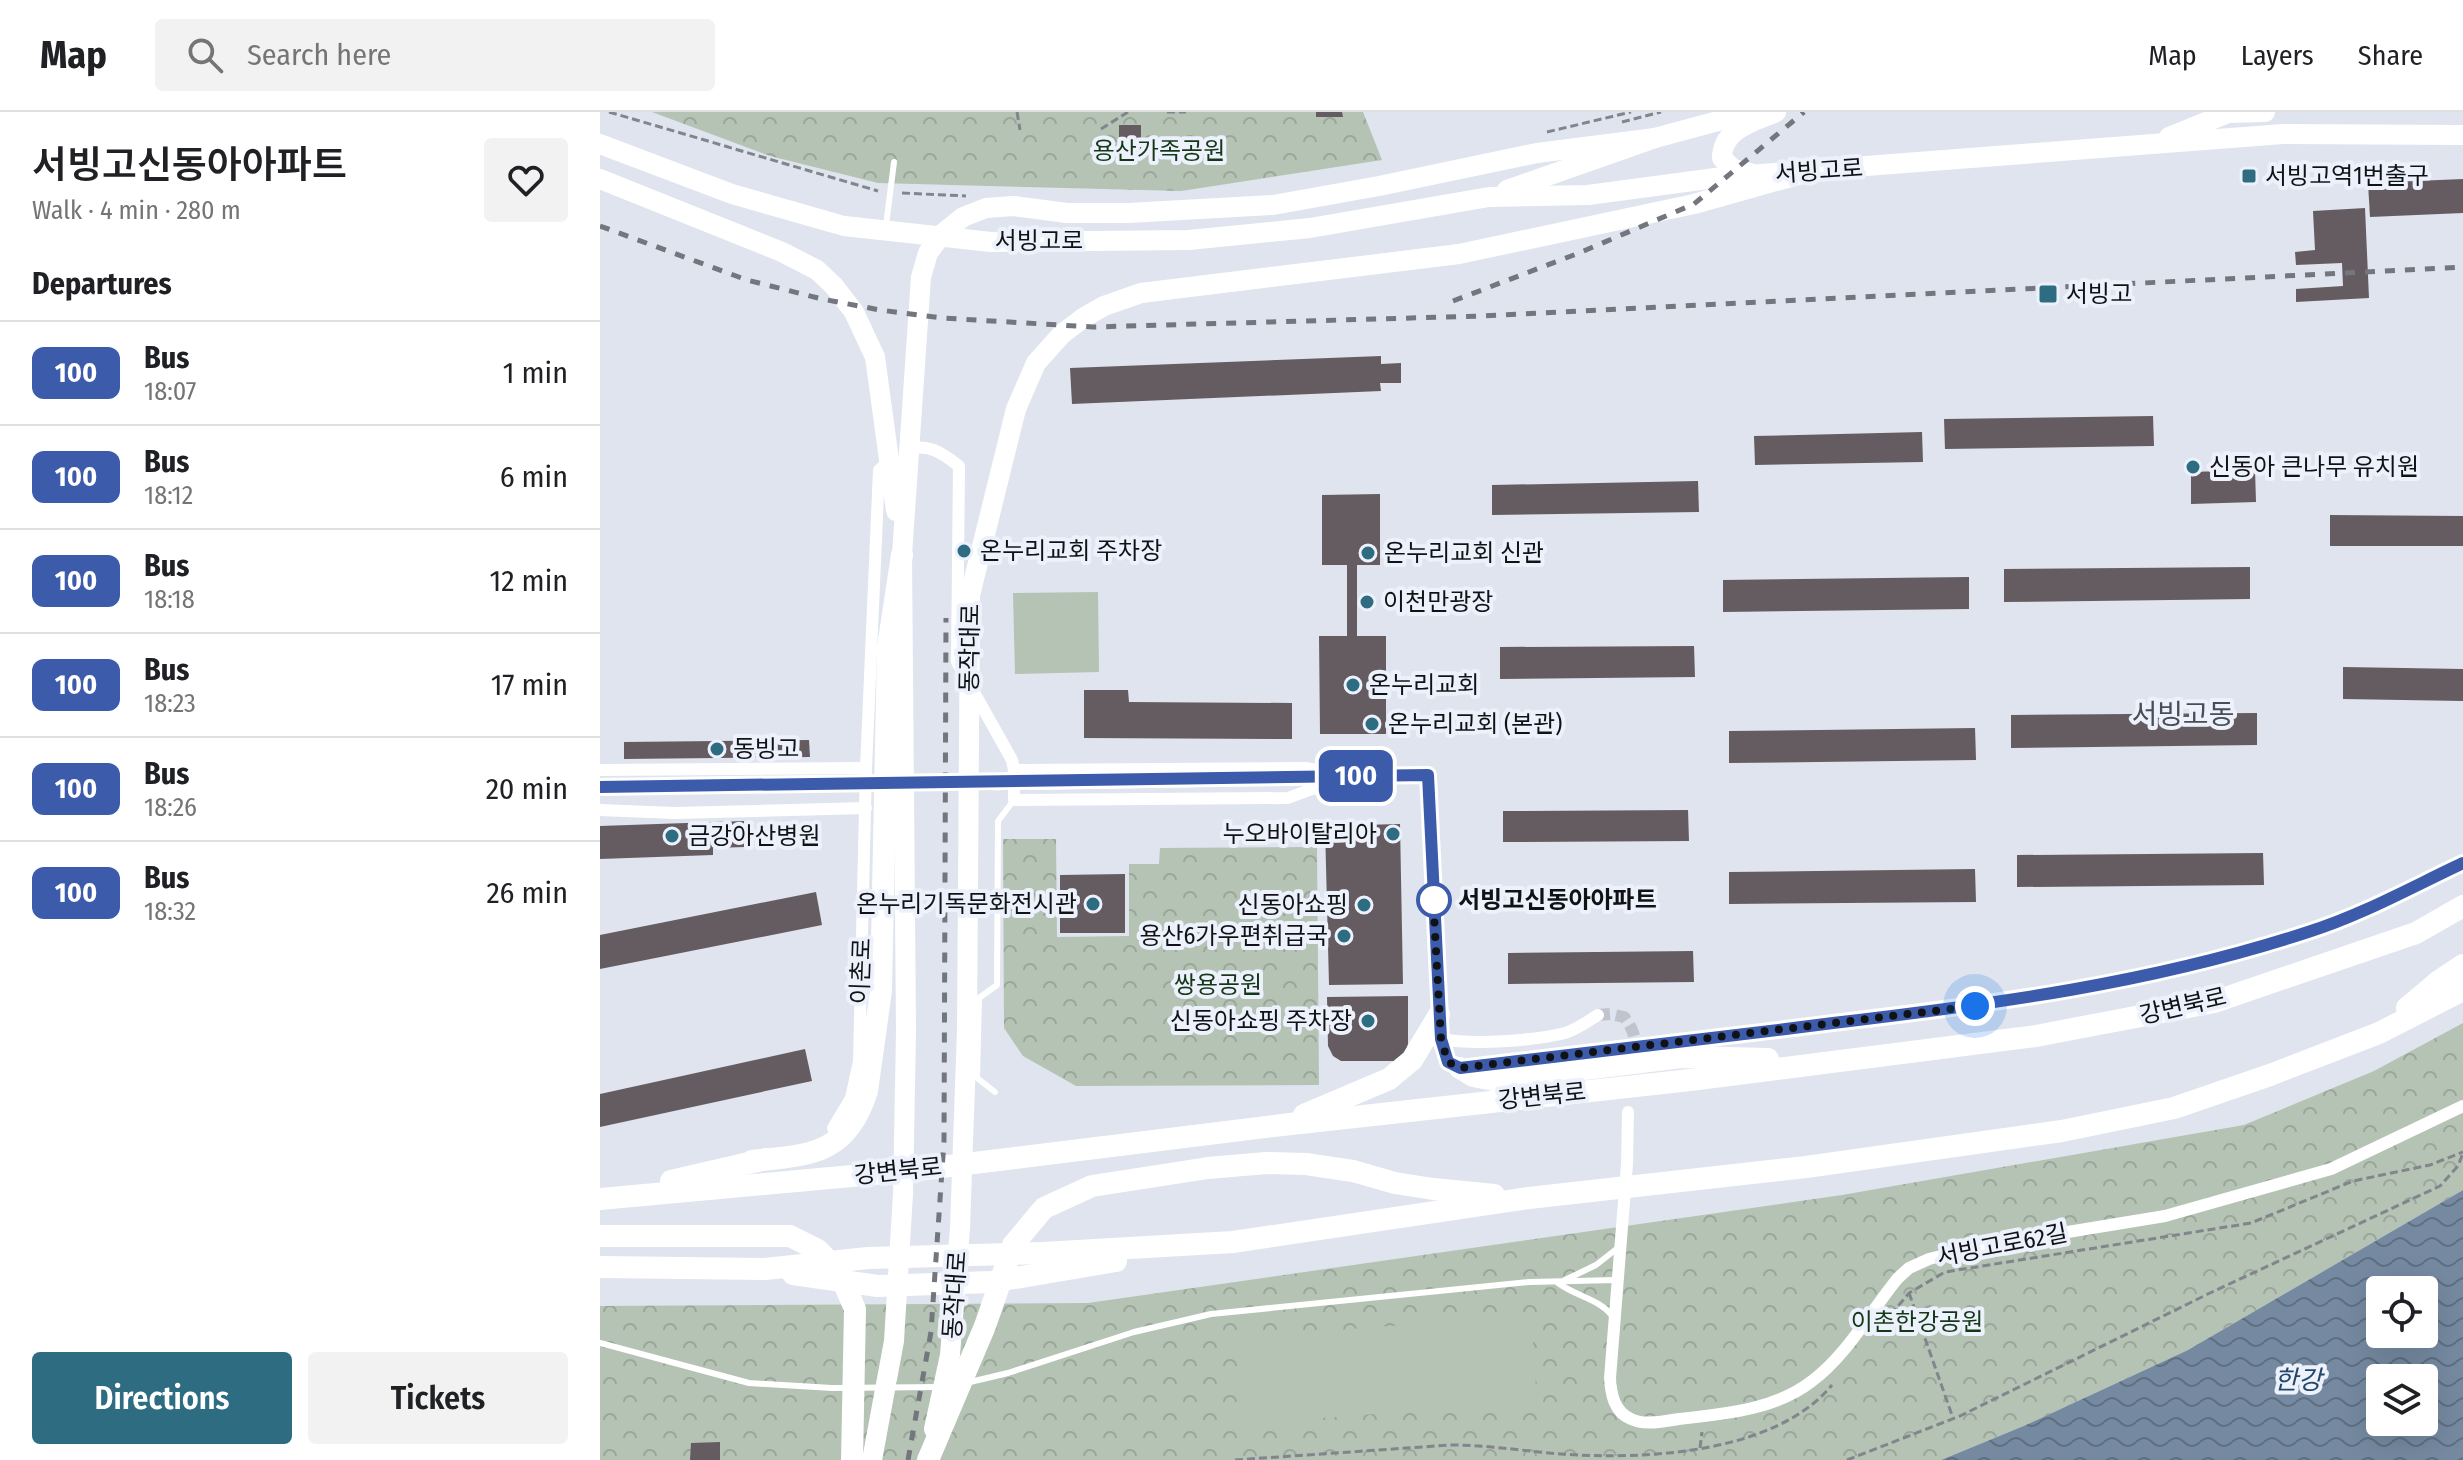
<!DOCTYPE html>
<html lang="en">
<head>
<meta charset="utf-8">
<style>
	body { margin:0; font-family:"Fira Sans Condensed","Noto Sans KR",sans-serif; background:#f2f2f2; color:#202124; height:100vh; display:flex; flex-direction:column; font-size:30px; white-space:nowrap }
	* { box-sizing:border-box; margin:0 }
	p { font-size:26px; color:#757577 }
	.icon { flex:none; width:44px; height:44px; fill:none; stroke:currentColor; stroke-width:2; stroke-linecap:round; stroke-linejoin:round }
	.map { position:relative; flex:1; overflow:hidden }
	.details { display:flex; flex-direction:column; background:#fff; width:600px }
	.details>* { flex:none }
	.badge { padding:0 16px; border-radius:12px; font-size:28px; line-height:52px }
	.fabs { position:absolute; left:1766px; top:1164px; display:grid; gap:16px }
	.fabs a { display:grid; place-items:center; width:72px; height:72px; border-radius:8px; background:#fff; box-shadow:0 8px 32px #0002; font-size:40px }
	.you { position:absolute; width:40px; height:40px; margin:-20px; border:6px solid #fff; border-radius:50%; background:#1a73e8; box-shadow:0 0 0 12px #1a73e833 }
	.map>.badge { position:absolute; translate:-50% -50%; box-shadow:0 0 0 4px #fff }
	h2 { padding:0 32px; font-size:30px; line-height:72px }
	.round { display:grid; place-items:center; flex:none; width:84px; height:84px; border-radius:8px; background:#f2f2f2 }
	.summary { display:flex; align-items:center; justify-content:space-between; height:136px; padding:0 32px }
	h1 { font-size:38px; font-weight:600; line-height:60px }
	.cta { display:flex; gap:16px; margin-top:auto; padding:16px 32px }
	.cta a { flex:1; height:92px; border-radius:8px; background:#2e6c82; color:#fff; font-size:32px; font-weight:600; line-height:92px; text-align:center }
	.cta a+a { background:#f2f2f2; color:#202124 }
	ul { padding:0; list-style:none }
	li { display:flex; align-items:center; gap:24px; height:104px; padding:0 32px; border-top:2px solid #e0e0e0 }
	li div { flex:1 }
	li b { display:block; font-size:30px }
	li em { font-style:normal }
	li .badge { min-width:88px; font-weight:700; text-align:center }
	header { display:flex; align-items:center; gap:48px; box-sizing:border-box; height:112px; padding:0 40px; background:#fff; border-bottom:2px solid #e0e0e0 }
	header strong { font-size:38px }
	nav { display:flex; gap:44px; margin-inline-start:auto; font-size:28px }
	.search { width:560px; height:72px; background:#f2f2f2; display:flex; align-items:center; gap:20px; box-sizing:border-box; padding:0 28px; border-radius:8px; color:#757577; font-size:30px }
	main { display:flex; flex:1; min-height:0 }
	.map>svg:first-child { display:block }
</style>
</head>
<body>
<header>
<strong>Map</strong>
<div class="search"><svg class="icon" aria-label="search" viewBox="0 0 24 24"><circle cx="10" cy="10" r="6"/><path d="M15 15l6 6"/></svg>Search here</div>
<nav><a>Map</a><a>Layers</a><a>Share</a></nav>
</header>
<main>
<section class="details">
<div class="summary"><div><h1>서빙고신동아아파트</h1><p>Walk · 4 min · 280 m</p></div><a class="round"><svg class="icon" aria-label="heart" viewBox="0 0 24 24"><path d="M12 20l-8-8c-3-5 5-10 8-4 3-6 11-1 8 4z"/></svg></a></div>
<h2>Departures</h2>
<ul>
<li><span class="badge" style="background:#3d5bab;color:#fff">100</span><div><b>Bus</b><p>18:07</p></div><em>1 min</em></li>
<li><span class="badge" style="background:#3d5bab;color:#fff">100</span><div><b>Bus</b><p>18:12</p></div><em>6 min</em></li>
<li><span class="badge" style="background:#3d5bab;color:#fff">100</span><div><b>Bus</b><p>18:18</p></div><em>12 min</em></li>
<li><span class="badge" style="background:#3d5bab;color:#fff">100</span><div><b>Bus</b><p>18:23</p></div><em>17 min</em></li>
<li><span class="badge" style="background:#3d5bab;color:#fff">100</span><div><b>Bus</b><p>18:26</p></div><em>20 min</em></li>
<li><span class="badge" style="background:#3d5bab;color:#fff">100</span><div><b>Bus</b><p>18:32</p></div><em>26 min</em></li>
</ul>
<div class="cta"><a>Directions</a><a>Tickets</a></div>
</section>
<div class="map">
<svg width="1863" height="1348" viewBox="0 0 1863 1348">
	<defs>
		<pattern id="park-crowns" width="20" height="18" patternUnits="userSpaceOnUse" patternTransform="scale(2)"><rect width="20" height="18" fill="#b4c3b4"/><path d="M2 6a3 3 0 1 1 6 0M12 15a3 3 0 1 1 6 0" fill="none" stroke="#9aa69a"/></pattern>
		<pattern id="water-waves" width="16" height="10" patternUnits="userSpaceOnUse" patternTransform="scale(2)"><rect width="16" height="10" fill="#758aa1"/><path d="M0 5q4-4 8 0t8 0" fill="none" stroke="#5f6f82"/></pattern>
	</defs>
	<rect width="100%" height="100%" fill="#dfe4ee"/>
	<g fill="url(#park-crowns)">
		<polygon points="52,0 763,0 782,48 581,79 278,71 170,44"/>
		<polygon points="403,727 456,727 457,825 529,824 529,752 559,752 560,736 717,735 719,973 476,974 423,944 404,916"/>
		<polygon points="1863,911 1863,1078 1588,1238 1426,1313 1341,1348 0,1348 0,1194 488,1191 1242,1083 1644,1013 1774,959"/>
	</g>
	<g fill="#b4c3b4">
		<polygon points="498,480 499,560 415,562 413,481"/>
		<polygon points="931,1203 937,1290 641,1312 636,1226"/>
	</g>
	<path fill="url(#water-waves)" fill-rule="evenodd" d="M 1863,1078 L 1863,1348 L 1341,1348 L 1426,1313 L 1588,1238 ZM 1780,1178 L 1824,1178 L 1824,1222 L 1780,1222 ZM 1780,1266 L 1824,1266 L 1824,1310 L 1780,1310 Z"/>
	<g fill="#655c62">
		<polygon points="716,0 742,0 743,5 716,5"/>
		<rect x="519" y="13" width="22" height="30"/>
		<polygon points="1863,67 1863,101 1770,105 1768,71"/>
		<polygon points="1765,96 1769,186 1696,190 1696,177 1743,174 1742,151 1696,153 1695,140 1715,138 1713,99"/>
		<polygon points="781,244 781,252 801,251 801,271 780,271 781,279 472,292 470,256"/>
		<polygon points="1553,304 1554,334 1345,337 1344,307"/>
		<polygon points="1322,320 1323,350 1155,353 1154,324"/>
		<polygon points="1655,358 1656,390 1591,392 1591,360"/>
		<polygon points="1098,369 1099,400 892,403 892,373"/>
		<polygon points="780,382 780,453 757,453 757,524 786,524 786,622 720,622 719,524 747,524 747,453 722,453 722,383"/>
		<polygon points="1730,403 1863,404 1863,434 1730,434"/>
		<polygon points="1650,455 1650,487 1404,490 1404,457"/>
		<polygon points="1369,465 1369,497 1123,500 1123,468"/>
		<polygon points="1094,534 1095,565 900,567 900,535"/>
		<polygon points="1743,555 1863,557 1863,589 1743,587"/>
		<polygon points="484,578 528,578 529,590 692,591 692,627 484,626"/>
		<polygon points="1657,601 1657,633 1411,636 1411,603"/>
		<polygon points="1375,616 1376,648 1129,651 1129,619"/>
		<polygon points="209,628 210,645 24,647 24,630"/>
		<polygon points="1088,698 1089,729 903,730 903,699"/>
		<polygon points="144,709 145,735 113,736 113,743 0,747 0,714"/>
		<polygon points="800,712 803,872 729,873 725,714"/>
		<polygon points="1663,741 1664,773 1417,775 1417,743"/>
		<polygon points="1375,757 1376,790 1129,792 1129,760"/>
		<polygon points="525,762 525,821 460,821 460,763"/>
		<polygon points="216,780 222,813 0,857 0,823"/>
		<polygon points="1093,839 1094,870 908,872 908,841"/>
		<polygon points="808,884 808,932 805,942 796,949 741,949 733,944 728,934 727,885"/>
		<polygon points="205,937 212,969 0,1015 0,982"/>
		<polygon points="120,1330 120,1348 90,1348 91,1331"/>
	</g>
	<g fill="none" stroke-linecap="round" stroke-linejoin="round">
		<path stroke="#c0c4cd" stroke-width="12" stroke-dasharray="12 6" stroke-linecap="butt" d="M 998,903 L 1010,902 L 1024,905 C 1034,918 1037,928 1035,945"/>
		<polyline stroke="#c0c4cd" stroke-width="16" stroke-dasharray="16 8" stroke-linecap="butt" points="233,672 431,670"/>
		<g stroke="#82858c" stroke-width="3" stroke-dasharray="8 4" stroke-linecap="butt">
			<polyline points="9,0 278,79"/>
			<polyline points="417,0 420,18"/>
			<polyline points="567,0 586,0"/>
			<polyline points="1022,10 1061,0"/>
			<polyline points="501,17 528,0"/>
			<polyline points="947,20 1031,0"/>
			<polyline points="302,81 366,84"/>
			<polyline points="1309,1181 1353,1306"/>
			<polyline points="1283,1212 1309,1181 1345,1160 1651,1111 1753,1069 1830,1053 1863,1040"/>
			<polyline points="1100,1336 1102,1320"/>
			<path d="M 635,1348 L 850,1333 C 888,1333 924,1339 961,1342 C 1044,1348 1175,1342 1232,1273"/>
			<polyline points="1247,1348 1360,1304 1610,1181 1840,1074 1858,1054 1863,1041"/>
		</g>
		<g stroke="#fff" stroke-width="6">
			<polyline points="286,114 294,50"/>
			<polyline points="395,980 377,966 379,886 397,873 398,709 414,688"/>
			<polyline points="965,1168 996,1153 1019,1135"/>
			<path d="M 958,1171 C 977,1185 999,1186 1014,1206"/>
			<polyline points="0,1231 149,1271 232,1276 339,1275"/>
			<polyline points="366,1271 408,1261 534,1220 611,1202 929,1170 1017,1168"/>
		</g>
		<g stroke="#fff" stroke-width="12">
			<path d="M 307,338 C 328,330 343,342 359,354 L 357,550 L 412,648 L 414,658"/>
			<polygon points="706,656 747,664 688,686 414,688 414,658"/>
			<polyline points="0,658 266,656"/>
			<path d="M 828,663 L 841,927 L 848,950 L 860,956 C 985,942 1109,927 1233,911 C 1394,892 1554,871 1708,820 C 1762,803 1812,775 1863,751"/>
			<polyline points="0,698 75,701 266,696"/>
			<path d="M 841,927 C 874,933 932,929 965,921 C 976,918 988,909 998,903"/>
			<path d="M 1028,1000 L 1027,1052 L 1010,1266 C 1011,1282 1014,1300 1031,1307 C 1045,1314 1064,1309 1079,1307 C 1124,1302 1175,1298 1212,1269 C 1247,1243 1270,1200 1298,1166 L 1309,1156 L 1329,1147 L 1376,1135 L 1565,1104 L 1731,1057 L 1863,994"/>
			<polyline points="233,1016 251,986 259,949 266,656 279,358 292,347"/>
		</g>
		<g stroke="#fff" stroke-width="16">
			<polyline points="431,670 828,663"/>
			<polyline points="0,675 233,672"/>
		</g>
		<g stroke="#fff" stroke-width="20">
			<polyline points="1569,25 1628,1 1665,0"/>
			<polyline points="0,32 132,82 244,114 391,130 589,128 710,116 889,85 988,83 1123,65 1683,22 1863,23"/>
			<path d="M 1150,61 L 1133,57 L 1122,46 C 1122,17 1153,10 1176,0"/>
			<polyline points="0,67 182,140 217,158 234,174 254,200 275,245 296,399"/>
			<polyline points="907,78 1055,26 1151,0"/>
			<polyline points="334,1317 350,1243 360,1116 367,918 370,483 416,297 436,251 462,222 483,206 504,194 541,181 859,142 1094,92 1205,61"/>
			<polyline points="272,1348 294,1229 303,1082 306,919 302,443 321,165 328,141 342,122 363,105 386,96 413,94 467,101 528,101 673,93 779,74 937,41 1055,26"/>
		</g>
		<g stroke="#fff" stroke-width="22">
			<polyline points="1807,896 1839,869 1863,853"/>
			<polyline points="860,956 873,964 894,968 1082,945 1168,947"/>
			<polyline points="704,1003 789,967 812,948 839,903"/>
			<path d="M 152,1049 C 210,1043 247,1043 267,979 L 281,879 L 288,535 L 302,443"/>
			<polyline points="71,1069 166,1047"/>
			<polyline points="0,1087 317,1058 682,1013 1090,968 1436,924 1614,890 1816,821 1863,794"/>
			<polyline points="0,1124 190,1124 218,1138 239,1160 255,1197 252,1348"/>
			<polyline points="0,1155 165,1157 268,1146 443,1141 633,1130 929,1086 1206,1055 1462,1019 1574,996 1670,963 1779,921 1863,878"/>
			<polyline points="193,1162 278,1174 391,1170 516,1149"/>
			<polyline points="328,1348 385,1214 413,1133 444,1096 492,1074 608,1056 666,1051 706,1052 753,1059 795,1071 833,1077 894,1083"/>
		</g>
		<g stroke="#73767d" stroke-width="5" stroke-dasharray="10 10" stroke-linecap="butt">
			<polyline points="0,114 147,168 222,187 280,198 342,206 493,215 882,204 1863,155"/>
			<polyline points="853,189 979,141 1094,92 1204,0"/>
			<polyline points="308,1348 331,1220 344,1029 346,506"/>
		</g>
	</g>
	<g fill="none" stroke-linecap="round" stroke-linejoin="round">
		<defs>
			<path id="line" d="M 0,675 L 828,663 L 841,927 L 848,950 L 860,956 C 985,942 1109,927 1233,911 C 1394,892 1553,871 1708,820 C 1762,803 1812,775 1863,751"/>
		</defs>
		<use href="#line" stroke="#fff" stroke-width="18"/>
		<use href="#line" stroke="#3d5bab" stroke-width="12"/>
		<polyline stroke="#101215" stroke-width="8" stroke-dasharray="0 14.4" points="834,788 833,785 841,927 848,950 860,956 1375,894"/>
	</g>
	<g fill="#2e6c82" stroke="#ecf1fc" stroke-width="3">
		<rect x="1641" y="56" width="16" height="16" rx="4"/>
		<rect x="1438" y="172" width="20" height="20" rx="4"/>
		<circle cx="1593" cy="355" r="8"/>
		<circle cx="364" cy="439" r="8"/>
		<circle cx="768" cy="441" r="8"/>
		<circle cx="767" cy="490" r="8"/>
		<circle cx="753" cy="573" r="8"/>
		<circle cx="772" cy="612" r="8"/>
		<circle cx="117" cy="637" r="8"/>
		<circle cx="793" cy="722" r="8"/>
		<circle cx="72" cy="724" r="8"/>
		<circle cx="493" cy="792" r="8"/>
		<circle cx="764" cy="793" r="8"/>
		<circle cx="744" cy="824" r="8"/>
		<circle cx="768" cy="909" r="8"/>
	</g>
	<circle fill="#fff" stroke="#3d5bab" stroke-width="4" cx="834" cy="788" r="16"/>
	<g text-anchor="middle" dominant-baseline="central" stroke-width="8" stroke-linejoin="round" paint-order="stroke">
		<g font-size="24" fill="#143817" stroke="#ecf1fc">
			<text x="559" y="39">용산가족공원</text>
			<text x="618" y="873">쌍용공원</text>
			<text x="1317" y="1210">이촌한강공원</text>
		</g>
		<g font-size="24" fill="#101215" stroke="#ecf1fc">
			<text transform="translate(1219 59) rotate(-4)">서빙고로</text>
			<text x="439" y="129">서빙고로</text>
			<text transform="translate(370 536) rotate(-89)">동작대로</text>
			<text transform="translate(261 859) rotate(-88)">이촌로</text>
			<text transform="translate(1583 894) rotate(-13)">강변북로</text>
			<text transform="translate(942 984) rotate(-6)">강변북로</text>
			<text transform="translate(298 1059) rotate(-6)">강변북로</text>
			<text transform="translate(1402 1133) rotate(-11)">서빙고로62길</text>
			<text transform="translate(355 1183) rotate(-86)">동작대로</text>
		</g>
		<g font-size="24" fill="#101215" stroke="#ecf1fc" text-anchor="start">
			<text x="1665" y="64">서빙고역1번출구</text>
			<text x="1466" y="182">서빙고</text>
			<text x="1609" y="355">신동아 큰나무 유치원</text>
			<text x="380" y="439">온누리교회 주차장</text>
			<text x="784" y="441">온누리교회 신관</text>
			<text x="783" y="490">이천만광장</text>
			<text x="769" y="573">온누리교회</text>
			<text x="788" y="612">온누리교회 (본관)</text>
			<text x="133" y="637">동빙고</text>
			<text x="777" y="722" text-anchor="end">누오바이탈리아</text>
			<text x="88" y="724">금강아산병원</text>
			<text x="477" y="792" text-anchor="end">온누리기독문화전시관</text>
			<text x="748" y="793" text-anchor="end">신동아쇼핑</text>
			<text x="728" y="824" text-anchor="end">용산6가우편취급국</text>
			<text x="752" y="909" text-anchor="end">신동아쇼핑 주차장</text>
		</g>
		<g font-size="24" font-weight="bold" fill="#101215" stroke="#ecf1fc" text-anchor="start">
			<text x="858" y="788">서빙고신동아아파트</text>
		</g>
		<g font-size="26" font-style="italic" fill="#244769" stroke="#ecf1fc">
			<text x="1698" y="1268">한강</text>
		</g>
		<g font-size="28" fill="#4a4d56" stroke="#ecf1fc">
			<text x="1583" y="602">서빙고동</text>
		</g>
	</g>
</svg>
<div class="fabs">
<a><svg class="icon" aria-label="locate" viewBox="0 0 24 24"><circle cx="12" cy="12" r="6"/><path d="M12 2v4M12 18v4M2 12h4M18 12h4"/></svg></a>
<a><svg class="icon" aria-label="layers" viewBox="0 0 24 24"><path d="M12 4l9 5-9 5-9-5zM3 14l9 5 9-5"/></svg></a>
</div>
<div class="you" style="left:1375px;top:894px"></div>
<b class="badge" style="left:756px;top:664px;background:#3d5bab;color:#fff">100</b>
</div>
</main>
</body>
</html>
